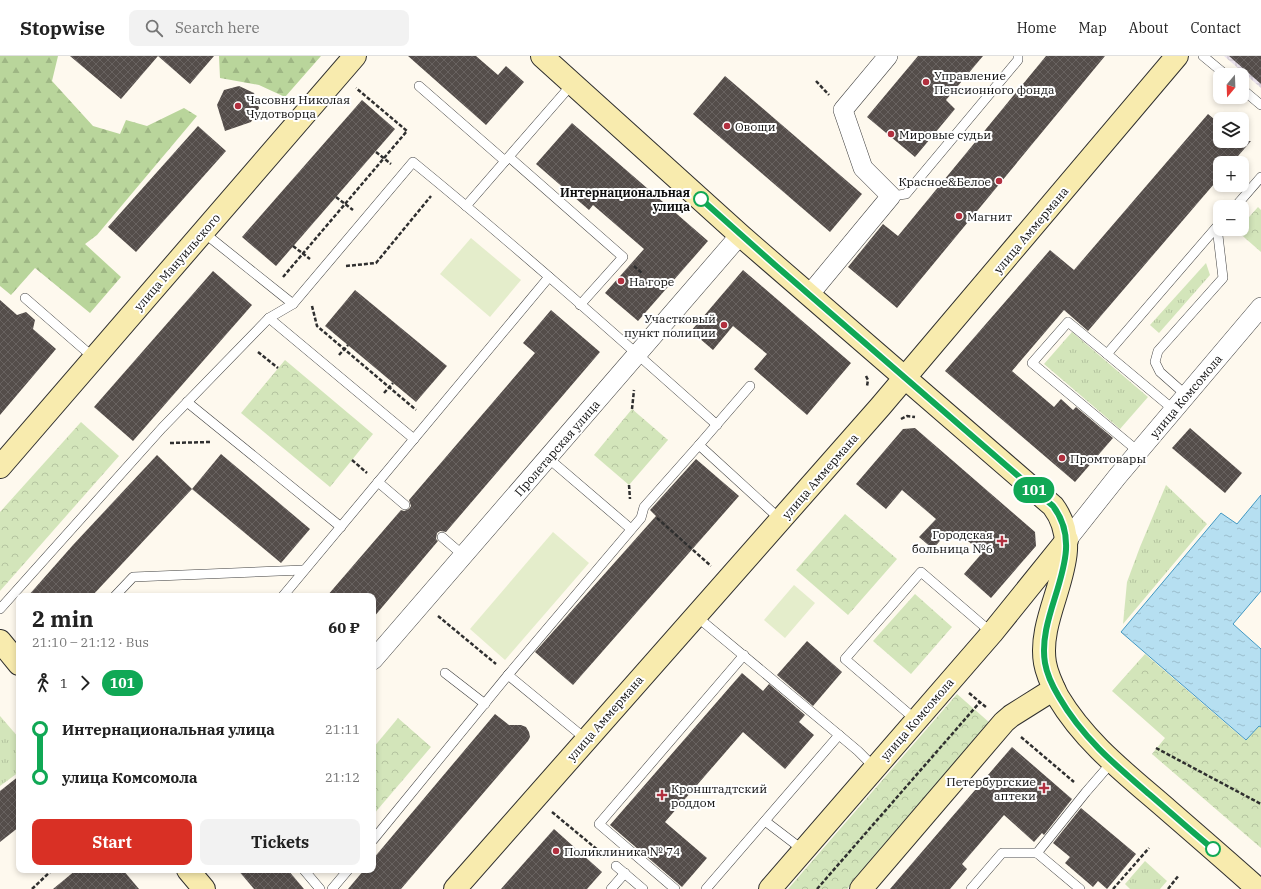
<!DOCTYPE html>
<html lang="en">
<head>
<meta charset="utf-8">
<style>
	body { margin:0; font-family:"IBM Plex Serif",serif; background:#f2f2f2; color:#222; height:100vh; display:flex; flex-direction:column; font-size:15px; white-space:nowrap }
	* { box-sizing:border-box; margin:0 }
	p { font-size:13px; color:#767676 }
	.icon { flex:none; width:22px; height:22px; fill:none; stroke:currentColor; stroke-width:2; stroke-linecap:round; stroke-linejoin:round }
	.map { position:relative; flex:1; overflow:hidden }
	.side { position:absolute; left:16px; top:537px; width:360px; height:280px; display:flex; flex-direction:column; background:#fff; border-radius:8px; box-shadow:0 2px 6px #0003 }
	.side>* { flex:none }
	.badge { padding:0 8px; border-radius:13px; font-size:14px; line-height:26px }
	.needle { width:26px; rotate:199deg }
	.fabs { position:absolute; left:1213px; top:12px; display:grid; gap:8px }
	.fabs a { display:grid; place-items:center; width:36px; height:36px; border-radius:8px; background:#fff; box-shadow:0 2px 6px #0003; font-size:20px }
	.map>.badge { position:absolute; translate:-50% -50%; box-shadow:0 0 0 2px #fff }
	.legs { display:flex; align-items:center; gap:6px; height:44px; padding:0 16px; font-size:13px }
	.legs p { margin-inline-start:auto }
	.overview { display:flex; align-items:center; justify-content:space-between; height:68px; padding:0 16px }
	h1 { font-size:22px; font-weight:700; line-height:30px }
	.button { display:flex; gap:8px; margin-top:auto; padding:8px 16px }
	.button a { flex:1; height:46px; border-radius:8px; background:#d93025; color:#fff; font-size:16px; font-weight:700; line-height:46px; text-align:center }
	.button a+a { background:#f2f2f2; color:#222 }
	ul { padding:0 16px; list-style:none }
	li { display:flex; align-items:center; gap:14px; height:48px; font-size:15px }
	li i { display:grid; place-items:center; width:6px; height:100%; margin:0 5px; background:currentColor }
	li i::after { content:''; width:10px; height:10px; margin:-5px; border:3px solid; border-radius:50%; background:#fff }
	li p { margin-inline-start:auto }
	li:first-child i { background:linear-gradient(#0000 50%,currentColor 0) }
	li:last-child i { background:linear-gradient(currentColor 50%,#0000 0) }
	header { display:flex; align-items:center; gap:24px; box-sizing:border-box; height:56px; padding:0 20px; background:#fff; border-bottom:1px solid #e0e0e0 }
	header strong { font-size:19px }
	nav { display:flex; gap:22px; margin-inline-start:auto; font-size:14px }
	.search { width:280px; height:36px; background:#f2f2f2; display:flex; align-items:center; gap:10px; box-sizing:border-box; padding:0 14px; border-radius:8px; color:#767676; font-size:15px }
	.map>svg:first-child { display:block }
</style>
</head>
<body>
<header>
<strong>Stopwise</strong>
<div class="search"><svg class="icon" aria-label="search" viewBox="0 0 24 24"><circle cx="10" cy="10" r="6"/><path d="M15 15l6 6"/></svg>Search here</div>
<nav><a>Home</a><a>Map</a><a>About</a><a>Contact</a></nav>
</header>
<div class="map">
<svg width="1261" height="833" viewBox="0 0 1261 833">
	<defs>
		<pattern id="industrial-grid" width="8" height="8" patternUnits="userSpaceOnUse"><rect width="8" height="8" fill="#e9e1eb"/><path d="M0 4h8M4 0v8" fill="none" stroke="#c7c0c8"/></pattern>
		<pattern id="grass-tufts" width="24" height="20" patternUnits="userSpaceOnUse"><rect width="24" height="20" fill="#d3e5ba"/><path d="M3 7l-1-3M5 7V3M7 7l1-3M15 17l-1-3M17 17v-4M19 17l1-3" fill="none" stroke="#b4c39f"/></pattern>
		<pattern id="forest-firs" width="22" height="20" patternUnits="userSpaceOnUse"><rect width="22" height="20" fill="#b9d59b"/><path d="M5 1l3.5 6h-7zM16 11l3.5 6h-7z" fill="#9eb684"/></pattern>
		<pattern id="park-crowns" width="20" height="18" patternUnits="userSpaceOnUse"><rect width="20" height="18" fill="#d3e5ba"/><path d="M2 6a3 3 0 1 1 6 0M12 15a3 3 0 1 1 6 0" fill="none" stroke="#b4c39f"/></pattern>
		<pattern id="water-ripples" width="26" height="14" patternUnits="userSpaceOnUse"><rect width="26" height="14" fill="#b6dff1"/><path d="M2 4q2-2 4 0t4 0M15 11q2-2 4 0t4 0" fill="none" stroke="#9bbecd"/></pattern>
		<pattern id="building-cross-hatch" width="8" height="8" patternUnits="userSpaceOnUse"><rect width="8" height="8" fill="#544d4a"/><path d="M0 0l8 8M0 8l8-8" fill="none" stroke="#686260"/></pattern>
	</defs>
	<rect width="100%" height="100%" fill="#fef9ee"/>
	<polygon fill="url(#industrial-grid)" points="1224,0 1261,0 1261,32"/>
	<g fill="url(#grass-tufts)">
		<polygon points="1206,207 1210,219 1159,277 1150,269"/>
		<polygon points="1072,276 1148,341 1120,373 1044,308"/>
		<polygon points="1166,429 1207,468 1123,568 1127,526 1140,491"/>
		<polygon points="0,660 19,682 19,716 0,730"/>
		<polygon points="1145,805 1167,825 1160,833 1130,833 1125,828"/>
	</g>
	<g fill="url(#forest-firs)">
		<polygon points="0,0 58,0 52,25 93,70 120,78 126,64 147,70 184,52 197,60 97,179 85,188 121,221 90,257 35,212 11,239 0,230"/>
		<polygon points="219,0 321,0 285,41 259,29 220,22"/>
	</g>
	<g fill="url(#park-crowns)">
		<polygon points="1258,151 1261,154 1261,196 1237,175 1239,173 1242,173 1242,169"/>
		<polygon points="285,304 373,378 330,431 241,357"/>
		<polygon points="632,353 668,384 629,429 594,399"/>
		<polygon points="81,366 119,400 0,535 0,456"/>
		<polygon points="845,458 897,503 848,559 796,514"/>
		<polygon points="915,538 952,571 911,618 873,585"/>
		<polygon points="1145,598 1245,684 1259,669 1261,671 1261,792 1152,698 1165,682 1112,635"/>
		<polygon points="957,638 990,667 847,833 788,833"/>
		<polygon points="398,662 431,691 373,759 373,692"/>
	</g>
	<g fill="#e4edcb">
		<polygon points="471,182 521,224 490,261 440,218"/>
		<polygon points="553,476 589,507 505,604 470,573"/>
		<polygon points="794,529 815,547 785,582 764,564"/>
	</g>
	<polygon fill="url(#water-ripples)" stroke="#4398c2" points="1261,439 1261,535 1233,568 1261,593 1261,671 1259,670 1246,684 1121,576 1221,457 1237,468"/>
	<g fill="url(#building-cross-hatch)">
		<polygon points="70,0 214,0 190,28 158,0 121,43"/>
		<polygon points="408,0 476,0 498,19 506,10 524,26 486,69"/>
		<polygon points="918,0 983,0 946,44 955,53 915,101 867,61"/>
		<polygon points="1046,0 1105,0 897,252 848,211 883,168 898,180"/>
		<polygon points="1229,0 1261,0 1261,28"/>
		<polygon points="725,20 862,138 830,176 693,58"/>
		<polygon points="239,30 254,37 259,52 251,66 225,75 217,49 224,34"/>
		<polygon points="362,44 395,73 276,210 242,181"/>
		<polygon points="1208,58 1220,68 1220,85 1251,85 1232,107 1220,107 1220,121 1088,275 1064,254 1012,315 1054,351 1061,343 1073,354 1076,351 1113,382 1075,426 945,315 1050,194 1074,214"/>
		<polygon points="572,67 708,185 638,265 605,237 644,193 593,149 589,154 536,108"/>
		<polygon points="198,70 226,95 136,196 108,171"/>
		<polygon points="743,214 851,307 807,359 754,313 767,298 733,270 713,294 691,275"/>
		<polygon points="213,215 252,249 133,385 94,351"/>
		<polygon points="355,234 447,310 416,346 325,270"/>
		<polygon points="0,244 17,259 26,256 35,264 33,273 56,293 0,359"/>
		<polygon points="551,254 600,296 446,476 440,475 437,477 436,483 438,485 373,562 373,540 327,540 401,454 404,455 409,453 411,450 409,444 535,297 523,287"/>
		<polygon points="915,372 1035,476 1036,490 991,542 964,518 982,497 962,480 944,480 933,493 919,481 936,463 902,434 886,453 856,428 903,373"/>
		<polygon points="1190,372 1242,417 1225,437 1172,392"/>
		<polygon points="221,398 310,473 281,507 192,433"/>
		<polygon points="157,399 192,433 92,540 28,540 73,489"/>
		<polygon points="696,403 739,440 573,629 535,596 656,460 650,454"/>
		<polygon points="807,585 842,616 813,650 777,619"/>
		<polygon points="742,617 763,635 769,628 805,659 799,666 814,679 785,713 743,676 665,766 707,802 682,831 610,769"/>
		<polygon points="495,658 509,669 521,669 526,671 529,676 530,681 528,685 401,833 348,833 364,814 373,814 373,803"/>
		<polygon points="1012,691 1072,743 1044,779 1042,777 1034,786 1004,759 962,808 967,813 950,833 890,833"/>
		<polygon points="19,720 19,771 0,786 0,735"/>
		<polygon points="1081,752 1136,798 1107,833 1098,825 1093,831 1065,807 1070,801 1053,787"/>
		<polygon points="554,773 602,816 587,833 501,833"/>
		<polygon points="76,814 123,814 139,833 53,833"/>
		<polygon points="238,814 288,814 304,833 254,833"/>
	</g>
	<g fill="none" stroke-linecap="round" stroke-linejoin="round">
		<defs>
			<g id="lane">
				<polyline points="1203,0 1226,19"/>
				<polyline points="419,30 505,105"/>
				<polyline points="1242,33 1261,49"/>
				<polyline points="509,101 623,201 580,249"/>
				<polyline points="891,140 906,138 1018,4 1018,0"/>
				<polyline points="466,150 573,27"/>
				<polyline points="1235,151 1261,121"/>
				<polyline points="203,176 293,248"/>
				<polyline points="25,242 94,302"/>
				<polyline points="269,262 414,383"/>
				<polyline points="1107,298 1068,266 1032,307 1139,396"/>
				<polyline points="1186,339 1160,316 1155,306 1158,295 1223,222 1217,171"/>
				<polyline points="187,346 341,471"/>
				<polyline points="1174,354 1107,298 1220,167"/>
				<polyline points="699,389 750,330"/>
				<polyline points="548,402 631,473"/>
				<polyline points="378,426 405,449"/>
				<polyline points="442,481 464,500"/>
				<polyline points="115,540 133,521 304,514"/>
				<polyline points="283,540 549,221"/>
				<path d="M 0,553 L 162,372 L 269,262 L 293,248 L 413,106 C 517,191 617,280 717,369"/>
				<polyline points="696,560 839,679 706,833"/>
				<polyline points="445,617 485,648"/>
				<polyline points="508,619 587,684"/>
				<polyline points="916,664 845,603 921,516 992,577"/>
				<polyline points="839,679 858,695 875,712"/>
				<polyline points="765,765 803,794"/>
				<polyline points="373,784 508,619 641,462 644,451 699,389 781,464"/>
				<polyline points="616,810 643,833"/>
				<polyline points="304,814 320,833"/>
				<polyline points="332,833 348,814"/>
				<polyline points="611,833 625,817"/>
				<polyline points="675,833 599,768 744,599"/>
				<polyline points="971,833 1002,797 1037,797"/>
				<polyline points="1080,833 1037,797 1086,736 1112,706"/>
			</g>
			<g id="street">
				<polyline points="809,239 891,140 863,112 843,54 888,0"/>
				<polyline points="1067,484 1117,421 1261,251"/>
				<polyline points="373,604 740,179"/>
			</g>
			<g id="secondary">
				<path d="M 542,0 L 740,179 L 1053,450 C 1090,499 1036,554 1045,607 C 1047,619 1053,631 1058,641 C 1086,688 1129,720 1169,755 C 1199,781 1229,807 1258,833"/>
				<polyline points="0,411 355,0"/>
				<polyline points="0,585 19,608"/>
				<polyline points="188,814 204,833"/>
				<polyline points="455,833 880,351 1177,0"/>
				<polyline points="770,833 992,577 1067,484"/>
				<polyline points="861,833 1004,666 1011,660 1054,633"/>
			</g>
		</defs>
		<use href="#lane" stroke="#404040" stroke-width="10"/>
		<use href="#street" stroke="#404040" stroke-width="20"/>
		<use href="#secondary" stroke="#2f2f2f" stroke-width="24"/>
		<g stroke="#2f2f2f" stroke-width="2.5" stroke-dasharray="4 2" stroke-linecap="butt">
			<polyline points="816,25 829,39"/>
			<polyline points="376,96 391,108"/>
			<polyline points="336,141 353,154"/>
			<polyline points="293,190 310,203"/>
			<polyline points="346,210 376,207 431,140"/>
			<polyline points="634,210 643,218"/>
			<polyline points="283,221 407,75 356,32"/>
			<polyline points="312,250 317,270 416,354"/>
			<polyline points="258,296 278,312"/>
			<polyline points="339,299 348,289"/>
			<polyline points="866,320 868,324 867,330"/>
			<polyline points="384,337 393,327"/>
			<polyline points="632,353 634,334"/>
			<polyline points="901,363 907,360 915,361"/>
			<polyline points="170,387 211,386"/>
			<polyline points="352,404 367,417"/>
			<polyline points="629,429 630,443"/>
			<polyline points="657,462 711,510"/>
			<polyline points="438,560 496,608"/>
			<polyline points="969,637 987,652"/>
			<polyline points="1021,681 1074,726"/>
			<polyline points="1156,692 1261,748"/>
			<polyline points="552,756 605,800"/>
			<polyline points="32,833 52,814"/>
			<polyline points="817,833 980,646"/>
			<polyline points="1113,833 1149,792"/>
			<polyline points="1168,833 1179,819"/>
		</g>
		<use href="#lane" stroke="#fff" stroke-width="9"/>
		<use href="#street" stroke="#fff" stroke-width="19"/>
		<use href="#secondary" stroke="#f8ebae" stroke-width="22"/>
	</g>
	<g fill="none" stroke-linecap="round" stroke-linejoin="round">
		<defs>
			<path id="line-1" d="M 701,143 L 775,209 L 1053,450 C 1090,498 1036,554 1045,607 C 1047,619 1053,631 1059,641 C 1082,681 1114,708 1149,738 C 1170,756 1191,775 1213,793"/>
		</defs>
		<use href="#line-1" stroke="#fff" stroke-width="9"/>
		<use href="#line-1" stroke="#10a855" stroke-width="6"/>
	</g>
	<g fill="#b1303f" stroke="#fff" stroke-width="1.5">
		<circle cx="926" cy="26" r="4"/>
		<circle cx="238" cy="50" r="4"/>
		<circle cx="727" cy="70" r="4"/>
		<circle cx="891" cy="78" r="4"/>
		<circle cx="999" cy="125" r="4"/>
		<circle cx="959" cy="160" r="4"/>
		<circle cx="621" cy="225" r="4"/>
		<circle cx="724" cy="269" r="4"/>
		<circle cx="1062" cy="402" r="4"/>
		<path d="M1000 479h4v4h4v4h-4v4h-4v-4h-4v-4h4z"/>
		<path d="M1042 726h4v4h4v4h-4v4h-4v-4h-4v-4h4z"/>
		<path d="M660 733h4v4h4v4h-4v4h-4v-4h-4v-4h4z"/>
		<circle cx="556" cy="795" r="4"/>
	</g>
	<g fill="#fff" stroke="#10a855" stroke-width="2">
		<circle cx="701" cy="143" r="7"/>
		<circle cx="1213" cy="793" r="7"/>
	</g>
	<g text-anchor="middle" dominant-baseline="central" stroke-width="4" stroke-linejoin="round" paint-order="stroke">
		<g font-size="12" fill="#0d0d0d" stroke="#fff" text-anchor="start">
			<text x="934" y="19">Управление<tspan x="934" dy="14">Пенсионного фонда</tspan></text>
			<text x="246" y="43">Часовня Николая<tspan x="246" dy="14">Чудотворца</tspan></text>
			<text x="735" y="70">Овощи</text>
			<text x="899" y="78">Мировые судьи</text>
			<text x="991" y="125" text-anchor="end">Красное&amp;Белое</text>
			<text x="967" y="160">Магнит</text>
			<text x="629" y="225">На горе</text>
			<text x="716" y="262" text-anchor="end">Участковый<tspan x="716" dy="14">пункт полиции</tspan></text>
			<text x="1070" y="402">Промтовары</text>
			<text x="993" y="478" text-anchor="end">Городская<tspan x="993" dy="14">больница №6</tspan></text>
			<text x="1036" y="725" text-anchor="end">Петербургские<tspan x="1036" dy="14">аптеки</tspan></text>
			<text x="671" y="732">Кронштадтский<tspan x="671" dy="14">роддом</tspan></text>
			<text x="564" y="795">Поликлиника № 74</text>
		</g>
		<g font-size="12" font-weight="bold" fill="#0d0d0d" stroke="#fff" text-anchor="end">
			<text x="690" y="136">Интернациональная<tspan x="690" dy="14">улица</tspan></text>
		</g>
		<g font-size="12" fill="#0d0d0d" stroke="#fff">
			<text transform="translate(1031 174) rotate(-50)">улица Аммермана</text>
			<text transform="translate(177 206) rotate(-49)">улица Мануильского</text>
			<text transform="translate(1186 340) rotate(-50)">улица Комсомола</text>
			<text transform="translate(557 392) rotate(-49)">Пролетарская улица</text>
			<text transform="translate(820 420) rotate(-49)">улица Аммермана</text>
			<text transform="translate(605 662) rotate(-49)">улица Аммермана</text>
			<text transform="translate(917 663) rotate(-49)">улица Комсомола</text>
		</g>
	</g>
</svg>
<div class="fabs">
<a><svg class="needle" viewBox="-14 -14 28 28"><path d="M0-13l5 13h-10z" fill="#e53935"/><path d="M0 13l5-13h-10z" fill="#767676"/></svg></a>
<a><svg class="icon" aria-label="layers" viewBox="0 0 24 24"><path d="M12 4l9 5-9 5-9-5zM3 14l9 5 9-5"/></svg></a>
<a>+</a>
<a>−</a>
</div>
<b class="badge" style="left:1034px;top:434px;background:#10a855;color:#fff">101</b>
<section class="side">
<div class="overview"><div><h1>2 min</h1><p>21:10 – 21:12 · Bus</p></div><b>60 ₽</b></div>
<div class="legs"><svg class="icon" aria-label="walk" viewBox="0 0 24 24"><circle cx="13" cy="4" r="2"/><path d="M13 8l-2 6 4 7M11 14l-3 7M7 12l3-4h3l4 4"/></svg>1<svg class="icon" aria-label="forward" viewBox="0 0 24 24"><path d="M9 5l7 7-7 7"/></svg><b class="badge" style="background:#10a855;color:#fff">101</b></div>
<ul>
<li><i style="color:#10a855"></i><b>Интернациональная улица</b><p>21:11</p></li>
<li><i style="color:#10a855"></i><b>улица Комсомола</b><p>21:12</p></li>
</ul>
<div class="button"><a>Start</a><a>Tickets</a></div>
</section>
</div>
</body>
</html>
